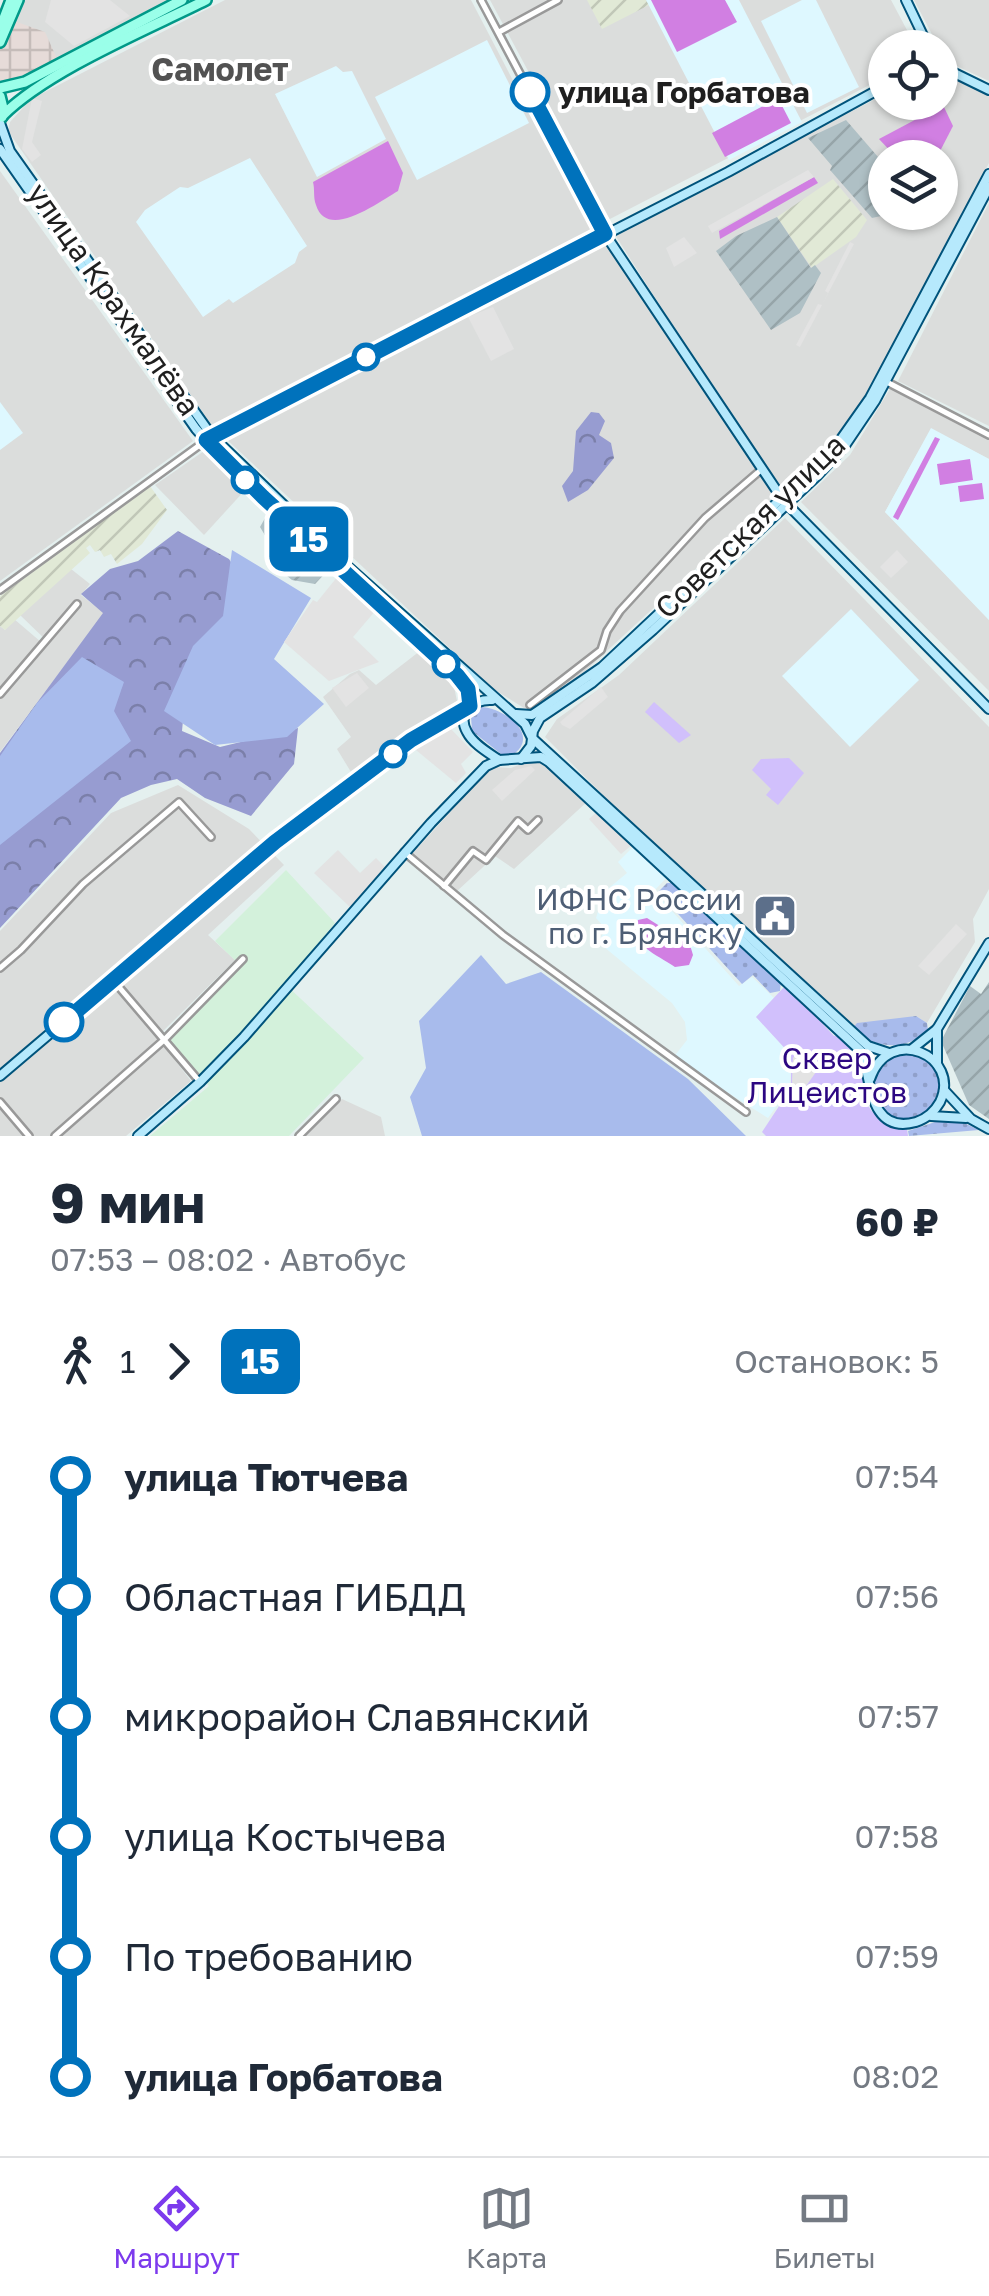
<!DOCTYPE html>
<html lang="ru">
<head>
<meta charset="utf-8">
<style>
	body { margin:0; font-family:"Golos Text",sans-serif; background:#f2f2f3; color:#1f2937; height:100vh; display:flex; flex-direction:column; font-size:38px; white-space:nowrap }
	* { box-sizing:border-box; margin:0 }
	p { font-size:32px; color:#747a83 }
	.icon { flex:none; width:55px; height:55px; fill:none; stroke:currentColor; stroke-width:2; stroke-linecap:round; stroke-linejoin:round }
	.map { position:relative; height:1136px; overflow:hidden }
	.side { display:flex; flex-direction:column; background:#fff; flex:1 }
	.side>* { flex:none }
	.badge { padding:0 20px; border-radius:15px; font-size:35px; line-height:65px }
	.buttons { position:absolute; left:868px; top:30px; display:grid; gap:20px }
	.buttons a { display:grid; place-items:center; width:90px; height:90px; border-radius:50%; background:#fff; box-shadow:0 2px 8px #0004; font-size:50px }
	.map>.badge { position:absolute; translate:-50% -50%; box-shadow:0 0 0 5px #fff }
	.legs { display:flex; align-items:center; gap:15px; height:110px; padding:0 50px; font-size:32px }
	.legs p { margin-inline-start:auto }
	.summary { display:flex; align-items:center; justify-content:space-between; height:170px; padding:0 50px }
	h1 { font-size:55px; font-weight:700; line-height:75px }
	ul { padding:0 50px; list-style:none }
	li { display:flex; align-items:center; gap:35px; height:120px; font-size:38px }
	li i { display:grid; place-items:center; width:15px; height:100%; margin:0 12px; background:currentColor }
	li i::after { content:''; width:25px; height:25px; margin:-12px; border:8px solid; border-radius:50%; background:#fff }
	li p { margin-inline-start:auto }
	li:first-child i { background:linear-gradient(#0000 50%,currentColor 0) }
	li:last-child i { background:linear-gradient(currentColor 50%,#0000 0) }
	.tab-bar { display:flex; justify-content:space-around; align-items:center; height:140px; border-top:2px solid #e0e1e3; background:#fff; font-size:28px; color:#747a83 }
	.tab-bar a { display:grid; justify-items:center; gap:5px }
	.tab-bar .active { color:#7c3aed }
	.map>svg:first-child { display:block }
</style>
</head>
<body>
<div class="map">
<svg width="989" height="1136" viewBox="0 0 989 1136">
	<defs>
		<pattern id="industrial-furrows" width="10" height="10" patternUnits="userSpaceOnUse" patternTransform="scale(2.5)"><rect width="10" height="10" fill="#e1e9d6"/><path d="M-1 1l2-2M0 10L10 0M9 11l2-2" fill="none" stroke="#c1c7b7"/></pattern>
		<pattern id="construction-furrows" width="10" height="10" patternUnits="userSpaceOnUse" patternTransform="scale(2.5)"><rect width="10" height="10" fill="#afc0c5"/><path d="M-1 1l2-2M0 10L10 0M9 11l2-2" fill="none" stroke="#96a5a9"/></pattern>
		<pattern id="grass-dots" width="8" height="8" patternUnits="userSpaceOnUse" patternTransform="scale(2.5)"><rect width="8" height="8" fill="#a8bbec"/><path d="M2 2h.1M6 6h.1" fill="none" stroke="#90a0ca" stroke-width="1.8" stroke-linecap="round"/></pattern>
		<pattern id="forest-crowns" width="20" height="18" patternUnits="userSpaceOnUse" patternTransform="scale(2.5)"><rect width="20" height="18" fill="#979cd1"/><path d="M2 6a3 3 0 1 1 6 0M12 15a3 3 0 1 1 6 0" fill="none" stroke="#7b7fa9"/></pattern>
		<pattern id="plaza-grid" width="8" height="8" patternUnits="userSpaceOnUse" patternTransform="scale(2.5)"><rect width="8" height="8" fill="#e6dbd8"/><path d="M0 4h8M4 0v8" fill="none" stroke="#c5bcb9"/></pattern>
	</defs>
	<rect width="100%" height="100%" fill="#e4f0ef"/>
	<g fill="#dbdddc" fill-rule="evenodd">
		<polygon points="18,0 177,0 11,86 0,85 0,43"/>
		<polygon points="225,0 471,0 593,234 221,427 213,427 8,131 10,122 31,99"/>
		<polygon points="490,0 891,0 916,47 885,48 885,77 608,220"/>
		<polygon points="914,0 989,0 989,81 946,61"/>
		<path d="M 940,71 L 989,91 L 989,163 L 876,379 L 842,434 L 780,493 L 615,235 L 885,94 L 885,102 L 940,102 ZM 885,158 L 940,158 L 940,212 L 885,212 Z"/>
		<polygon points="0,171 193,441 0,581"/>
		<polygon points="989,203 989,426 898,381"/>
		<polygon points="606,241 777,494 571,684 534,708 524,708 492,688 222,435"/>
		<polygon points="890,389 989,439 989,459 931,429 885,512 989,620 989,691 801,502 850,455"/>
		<polygon points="204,451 246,489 204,535 155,485"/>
		<polygon points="785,518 989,727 989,889 973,919 975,942 927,1023 916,1016 852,1029 646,838 545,737 557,719 619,675"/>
		<polygon points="71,569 90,584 81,595 104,613 0,752 0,697 46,640 20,615"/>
		<polygon points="14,619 41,642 0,690 0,626 5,630"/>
		<polygon points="420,651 454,687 457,701 354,777 337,749 351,737 323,697 350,674 359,670 376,685"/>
		<polygon points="534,759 543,761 589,800 514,869 495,856 456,892 412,854 485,774 495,767 511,768"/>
		<polygon points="178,785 249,829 284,865 208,935 235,960 157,1037 191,1081 126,1136 0,1136 0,931 111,813"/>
		<polygon points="342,1099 381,1117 385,1136 303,1136"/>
	</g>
	<polygon fill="#d3f1db" points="286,870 335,923 285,984 364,1058 289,1136 150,1136 209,1086 168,1043 240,965 215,941"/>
	<g fill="url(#industrial-furrows)">
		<polygon points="587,0 646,0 649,5 602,29"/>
		<polygon points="833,179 867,220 856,237 812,268 777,217"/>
		<polygon points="150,486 167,510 142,544 117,564 111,554 104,557 100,550 95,552 90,545 86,548 90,553 5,630 0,626 0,596"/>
	</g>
	<g fill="#def8ff">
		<polygon points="646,0 739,0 802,122 729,160"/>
		<polygon points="802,0 816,0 859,87 807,113 761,21"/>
		<polygon points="487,40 529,123 417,180 375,97"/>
		<polygon points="336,66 343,72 352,71 386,139 317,177 275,94"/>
		<polygon points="250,158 307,246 299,252 295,263 233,303 229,299 203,317 136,222 145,210 180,187 188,188"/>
		<polygon points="0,402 23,433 0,450"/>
		<polygon points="931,428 989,459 989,620 885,512"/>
		<polygon points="851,609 919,680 850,747 782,676"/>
		<polygon points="636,844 669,875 654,891 739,986 752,977 774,998 756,1017 791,1055 790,1088 768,1118 673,1058 687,1040 685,1022 672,1003 598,942 606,929 596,918 604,892 627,873 618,862"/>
	</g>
	<g fill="url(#construction-furrows)">
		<polygon points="846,120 885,165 885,212 890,214 872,218 830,170 832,166 808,138"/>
		<polygon points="777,217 811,268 815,265 821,273 800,313 771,330 716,251 736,236"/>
		<polygon points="269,511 330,568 315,584 292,580 270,562 266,537 260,527"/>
		<polygon points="989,982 989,1119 969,1105 941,1041 970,986 981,994"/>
	</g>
	<g fill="url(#grass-dots)">
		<path d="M 480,707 C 504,707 542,736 512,755 L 501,754 L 472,731 L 471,716 Z"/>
		<polygon points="667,883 675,883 781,980 780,991 770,993 753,975 742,984 658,892"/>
		<path d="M 916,1016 L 927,1023 L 928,1030 C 904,1053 875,1048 852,1029 L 857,1023 Z"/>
		<circle cx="906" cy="1086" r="33"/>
		<polygon points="941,1120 958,1120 979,1130 909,1136 908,1131"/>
	</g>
	<g fill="url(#forest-crowns)">
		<polygon points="591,412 599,413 605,421 599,435 611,443 614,458 588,490 568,502 562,486 573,471 576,431"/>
		<polygon points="178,531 229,559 244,582 184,710 182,731 220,747 298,728 294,764 251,816 205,798 177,779 151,785 121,798 0,928 0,753 103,613 81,594 110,569 138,561"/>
	</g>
	<g fill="#d1c0fc">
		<polygon points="654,702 691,735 679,743 645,712"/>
		<polygon points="789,758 804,773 778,805 766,795 771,789 752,770 761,759"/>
		<path d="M 786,985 L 834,1036 L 841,1035 C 848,1043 858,1050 862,1061 C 864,1069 863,1078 863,1086 C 864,1112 883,1125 907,1129 L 908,1136 L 766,1136 L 762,1132 L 791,1088 L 791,1055 L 756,1017 Z"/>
	</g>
	<g fill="#a8bbec">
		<polygon points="232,550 311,598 274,659 324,704 287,737 215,745 164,711 193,646 223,616"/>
		<polygon points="82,657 124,682 114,711 131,741 0,845 0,756 37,703"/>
		<polygon points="481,955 506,984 541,972 688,1079 746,1136 422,1136 410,1097 426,1068 419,1021"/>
	</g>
	<g fill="#d17fe2">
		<polygon points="651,0 725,0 737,22 677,52"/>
		<polygon points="778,98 791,123 725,157 712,133"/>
		<polygon points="943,105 953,126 937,157 896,157 879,139"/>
		<path d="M 388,141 L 403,173 L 398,191 C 379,202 327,241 316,205 C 313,197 315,190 313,182 Z"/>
		<polygon points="814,177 818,183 720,239 719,231"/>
		<polygon points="935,437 940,439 898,520 893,517"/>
		<polygon points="970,459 973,480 940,485 937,464"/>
		<polygon points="982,483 984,499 960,502 958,486"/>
		<path d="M 647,918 L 690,945 L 693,955 L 689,965 L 675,967 C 658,955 625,943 638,920 Z"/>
	</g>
	<g fill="#e3e3e3">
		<polygon points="51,0 110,0 130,16 74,46 45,22"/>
		<polygon points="32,98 42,101 32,142 41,155 32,162 22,149"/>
		<polygon points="808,170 814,177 712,233 708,226"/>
		<polygon points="684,237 697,253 674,267 666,248"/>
		<polygon points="850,242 854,244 800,347 796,345 818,304 822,305 828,293 825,291"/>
		<polygon points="493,307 514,349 491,361 468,317"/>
		<polygon points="897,550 908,562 891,578 880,567"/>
		<polygon points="338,576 376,610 353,637 379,662 329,681 284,642 313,600 317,602"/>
		<polygon points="357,673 369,688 346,707 332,688"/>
		<polygon points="601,687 608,697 570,729 562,725 560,722"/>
		<polygon points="448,726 473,752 461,764 466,773 456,783 416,750"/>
		<polygon points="531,766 535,770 502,801 492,790 515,770"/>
		<polygon points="598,811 633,844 621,854 589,819"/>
		<polygon points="338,850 360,873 376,858 385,867 350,907 314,873"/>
		<polygon points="956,924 967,934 929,975 918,966"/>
		<polygon points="799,1051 810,1061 810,1067 816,1072 804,1089 794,1087 792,1082 793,1058"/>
	</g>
	<polygon fill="url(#plaza-grid)" points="14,21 45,32 58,61 7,82 0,80 0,47"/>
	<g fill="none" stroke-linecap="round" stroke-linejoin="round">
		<defs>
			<g id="street">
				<polyline points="481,0 605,234"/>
				<polyline points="499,32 558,0"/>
				<polyline points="883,380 989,435"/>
				<polyline points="0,590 208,439"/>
				<polyline points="0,694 77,604"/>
				<polyline points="530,705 601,650 607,631 620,611 705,518 762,469"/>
				<polyline points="404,852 503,935 746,1112"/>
				<polyline points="444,886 473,851 486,860 518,821 528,830 538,820"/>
				<polyline points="0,968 21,950 83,884 179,802 211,837"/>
				<polyline points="113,980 200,1082"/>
				<polyline points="0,1102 29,1136"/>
				<polyline points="55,1136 164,1040 243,959"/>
				<polyline points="299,1136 336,1099"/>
			</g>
			<g id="secondary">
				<polyline points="906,0 929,48"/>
				<polyline points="940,66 989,90"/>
				<polyline points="0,123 10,151 212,436 345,564 525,724 532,738 868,1046 889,1053"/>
				<polyline points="0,149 196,429 219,455 457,675 468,689 470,706"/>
				<polyline points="605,234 783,500 989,709"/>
				<polyline points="212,436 728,172 885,86"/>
				<path d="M 492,700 C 474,699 456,713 467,732 C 473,744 489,753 499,760 L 541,757 L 549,762 L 862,1052 C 871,1080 869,1135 916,1122 C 926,1119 935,1111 940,1102 C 962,1056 889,1023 870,1079"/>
				<polyline points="516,714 532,715 602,667 834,449 870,398 989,174"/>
				<polyline points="521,759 531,746 533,731 540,718 592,683 653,630 817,476 844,447 875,401 989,187"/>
				<polyline points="912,1049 937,1029 989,943"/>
				<polyline points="937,1064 937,1029"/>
				<polyline points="0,1076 275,842 419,735 467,710"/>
				<polyline points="944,1090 971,1119 989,1129"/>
				<polyline points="931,1116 966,1118"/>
				<polyline points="138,1136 200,1082 244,1037 431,823 486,766 499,760"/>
			</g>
			<g id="primary">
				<polyline points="1,26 11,0"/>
				<polyline points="0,42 18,0"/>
				<polyline points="0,88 25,82 182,0"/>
				<polyline points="0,96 3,108 2,117"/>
				<path d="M 2,116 C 48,70 146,30 206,0"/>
			</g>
		</defs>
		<use href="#street" stroke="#999" stroke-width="10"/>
		<use href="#secondary" stroke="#00537b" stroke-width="12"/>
		<use href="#primary" stroke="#098" stroke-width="14"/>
		<use href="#street" stroke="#fff" stroke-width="5"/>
		<use href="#secondary" stroke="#b6e9fc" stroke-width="8"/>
		<use href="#primary" stroke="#9affe9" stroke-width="9"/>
	</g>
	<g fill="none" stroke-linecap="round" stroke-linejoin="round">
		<defs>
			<polyline id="line-1" points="64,1022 275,842 411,740 470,706 468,689 457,675 263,497 206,440 605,234 530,92"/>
		</defs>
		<use href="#line-1" stroke="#fff" stroke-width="22"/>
		<use href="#line-1" stroke="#0072bc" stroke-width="15"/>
	</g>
	<defs>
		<symbol id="civic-square" viewBox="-11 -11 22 22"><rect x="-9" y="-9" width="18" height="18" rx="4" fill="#5c6f8a" stroke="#fff"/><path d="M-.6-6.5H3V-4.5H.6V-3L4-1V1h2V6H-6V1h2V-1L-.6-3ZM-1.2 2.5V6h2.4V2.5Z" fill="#fff"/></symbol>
	</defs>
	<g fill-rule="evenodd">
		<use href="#civic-square" x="750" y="891" width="50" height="50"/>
	</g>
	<g fill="#fff" stroke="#0072bc" stroke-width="5">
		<circle cx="530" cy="92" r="18"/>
		<circle cx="366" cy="357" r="12"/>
		<circle cx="245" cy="480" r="12"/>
		<circle cx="446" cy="664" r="12"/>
		<circle cx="393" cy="754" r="12"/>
		<circle cx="64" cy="1022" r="18"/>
	</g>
	<g text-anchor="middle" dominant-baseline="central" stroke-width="8" stroke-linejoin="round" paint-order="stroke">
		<g font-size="30" font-weight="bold" fill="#1f1f1f" stroke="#fff" text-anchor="start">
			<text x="558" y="92">улица Горбатова</text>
		</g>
		<g font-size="30" fill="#1f1f1f" stroke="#fff">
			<text transform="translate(114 299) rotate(55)">улица Крахмалёва</text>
			<text transform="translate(750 526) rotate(-44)">Советская улица</text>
		</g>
		<g font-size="30" fill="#4e5e75" stroke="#fff" text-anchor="end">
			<text x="742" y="899">ИФНС России<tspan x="742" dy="34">по г. Брянску</tspan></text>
		</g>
		<g font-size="30" fill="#2c0782" stroke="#fff">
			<text x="827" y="1058">Сквер<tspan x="827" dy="34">Лицеистов</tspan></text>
		</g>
		<g font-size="32" font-weight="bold" fill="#525252" stroke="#fff">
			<text x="220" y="69">Самолет</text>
		</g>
	</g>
</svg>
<div class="buttons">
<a><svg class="icon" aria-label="locate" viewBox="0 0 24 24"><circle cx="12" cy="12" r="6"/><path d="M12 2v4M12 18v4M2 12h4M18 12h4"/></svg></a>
<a><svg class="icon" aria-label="layers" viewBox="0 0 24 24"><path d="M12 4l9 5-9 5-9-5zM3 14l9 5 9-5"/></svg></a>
</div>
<b class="badge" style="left:309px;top:539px;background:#0072bc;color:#fff">15</b>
</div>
<section class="side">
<div class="summary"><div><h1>9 мин</h1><p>07:53 – 08:02 · Автобус</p></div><b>60 ₽</b></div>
<div class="legs"><svg class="icon" aria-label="walk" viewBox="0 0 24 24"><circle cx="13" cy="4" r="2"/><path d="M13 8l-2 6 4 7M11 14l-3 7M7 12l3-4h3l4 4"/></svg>1<svg class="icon" aria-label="forward" viewBox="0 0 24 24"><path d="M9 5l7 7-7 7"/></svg><b class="badge" style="background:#0072bc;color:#fff">15</b><p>Остановок: 5</p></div>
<ul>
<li><i style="color:#0072bc"></i><b>улица Тютчева</b><p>07:54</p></li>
<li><i style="color:#0072bc"></i><span>Областная ГИБДД</span><p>07:56</p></li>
<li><i style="color:#0072bc"></i><span>микрорайон Славянский</span><p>07:57</p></li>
<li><i style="color:#0072bc"></i><span>улица Костычева</span><p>07:58</p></li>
<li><i style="color:#0072bc"></i><span>По требованию</span><p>07:59</p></li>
<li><i style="color:#0072bc"></i><b>улица Горбатова</b><p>08:02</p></li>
</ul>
</section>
<nav class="tab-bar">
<a class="active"><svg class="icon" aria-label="directions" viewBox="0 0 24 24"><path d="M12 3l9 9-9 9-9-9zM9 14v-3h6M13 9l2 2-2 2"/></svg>Маршрут</a>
<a><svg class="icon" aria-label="map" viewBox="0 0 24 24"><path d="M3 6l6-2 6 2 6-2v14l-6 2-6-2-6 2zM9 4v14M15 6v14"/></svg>Карта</a>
<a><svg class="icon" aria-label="tickets" viewBox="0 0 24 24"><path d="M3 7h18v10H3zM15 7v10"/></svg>Билеты</a>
</nav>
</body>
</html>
